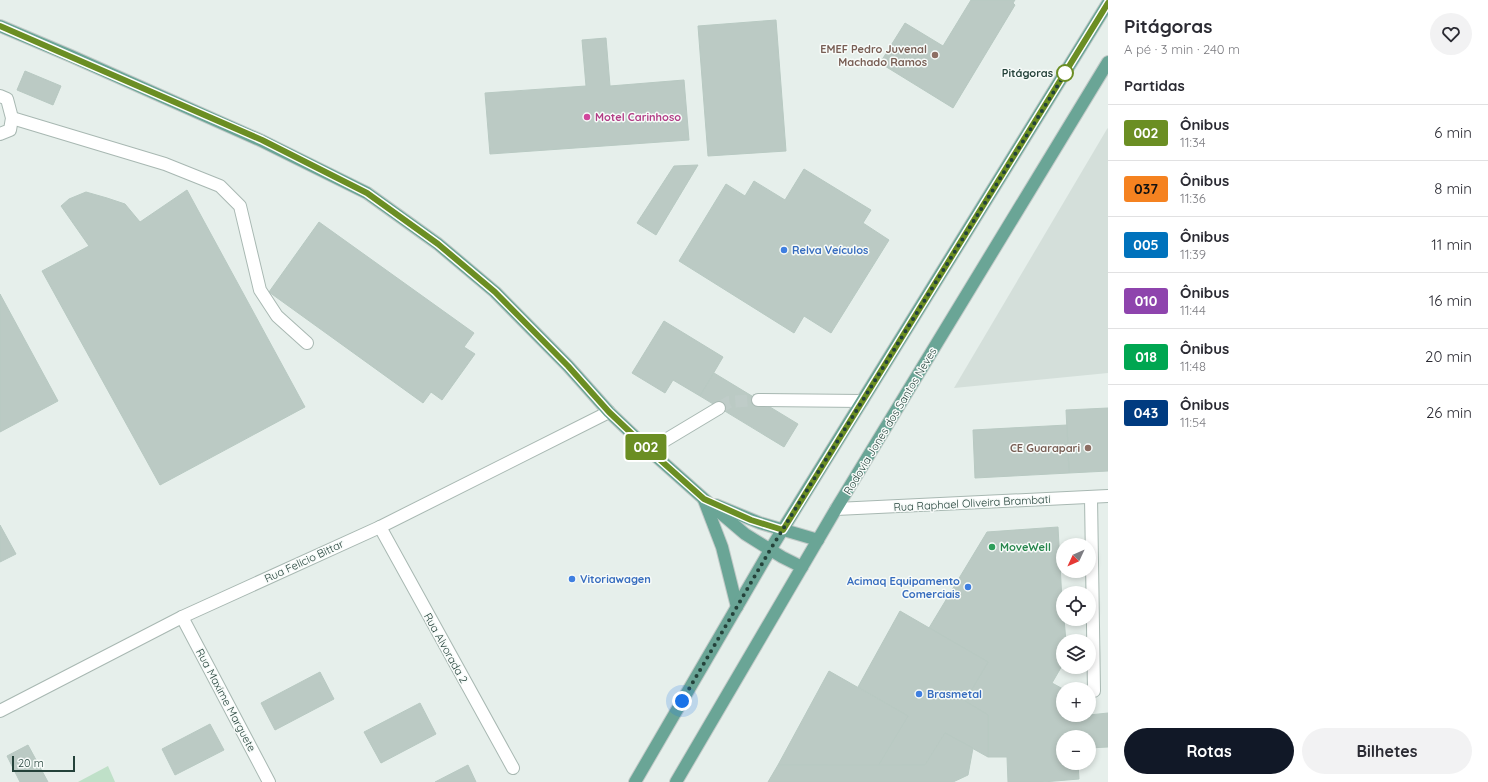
<!DOCTYPE html>
<html lang="pt">
<head>
<meta charset="utf-8">
<style>
	body { margin:0; font-family:Quicksand,sans-serif; background:#f2f2f3; color:#2b2b33; height:100vh; display:flex; flex-direction:column; font-size:15px; white-space:nowrap }
	* { box-sizing:border-box; margin:0 }
	p { font-size:13px; color:#7c7c81 }
	.icon { flex:none; width:22px; height:22px; fill:none; stroke:currentColor; stroke-width:2; stroke-linecap:round; stroke-linejoin:round }
	.map { position:relative; flex:1; overflow:hidden }
	.sheet { display:flex; flex-direction:column; background:#fff; width:380px }
	.sheet>* { flex:none }
	.badge { padding:0 8px; border-radius:3px; font-size:14px; line-height:26px }
	.needle { width:26px; rotate:226deg }
	.tools { position:absolute; left:1056px; top:538px; display:grid; gap:8px }
	.tools a { display:grid; place-items:center; width:40px; height:40px; border-radius:50%; background:#fff; box-shadow:0 2px 6px #0003; font-size:20px }
	.scale { position:absolute; left:12px; bottom:10px; width:63px; box-sizing:border-box; padding-left:4px; border:2px solid #24423a; border-top:0; font-size:11px; line-height:14px; white-space:nowrap; color:#24423a; -webkit-text-stroke:3px #f7fbf9; paint-order:stroke }
	.you { position:absolute; width:20px; height:20px; margin:-10px; border:3px solid #fff; border-radius:50%; background:#1a73e8; box-shadow:0 0 0 6px #1a73e833 }
	.map>.badge { position:absolute; translate:-50% -50%; box-shadow:0 0 0 2px #fff }
	h2 { padding:0 16px; font-size:15px; line-height:36px }
	.round { display:grid; place-items:center; flex:none; width:42px; height:42px; border-radius:21px; background:#f2f2f3 }
	.head { display:flex; align-items:center; justify-content:space-between; height:68px; padding:0 16px }
	h1 { font-size:19px; font-weight:700; line-height:30px }
	.action { display:flex; gap:8px; margin-top:auto; padding:8px 16px }
	.action a { flex:1; height:46px; border-radius:24px; background:#111827; color:#fff; font-size:16px; font-weight:700; line-height:46px; text-align:center }
	.action a+a { background:#f2f2f3; color:#2b2b33 }
	ul { padding:0; list-style:none }
	li { display:flex; align-items:center; gap:12px; height:56px; padding:0 16px; border-top:1px solid #e1e1e2 }
	li div { flex:1 }
	li b { display:block; font-size:15px }
	li em { font-style:normal }
	li .badge { min-width:44px; font-weight:700; text-align:center }
	main { display:flex; flex:1; min-height:0 }
	.map>svg:first-child { display:block }
</style>
</head>
<body>
<main>
<div class="map">
<svg width="1108" height="782" viewBox="0 0 1108 782">
	<rect width="100%" height="100%" fill="#e6efeb"/>
	<polygon fill="#d4dfda" points="1108,128 1108,373 954,388 1107,129"/>
	<polygon fill="#bfe0c8" points="108,766 115,782 78,782"/>
	<g fill="#bbcac4" stroke="#b8c9c2">
		<polygon points="971,0 1015,0 1013,3 1015,5 953,108 880,63 905,23 943,46"/>
		<polygon points="776,20 786,151 708,156 698,26"/>
		<polygon points="606,38 610,86 684,80 689,140 490,154 485,93 586,86 582,40"/>
		<polygon points="25,71 61,86 53,105 17,90"/>
		<polygon points="698,165 656,235 637,223 674,166"/>
		<polygon points="804,169 871,210 863,223 889,240 831,333 804,316 794,333 679,261 726,184 745,196 754,181 785,200"/>
		<polygon points="187,190 305,407 160,485 42,271 89,246 61,206 69,199 86,192 107,198 125,204 140,222"/>
		<polygon points="319,222 474,333 464,347 475,354 442,400 431,392 423,403 269,292"/>
		<polygon points="0,294 58,401 0,432"/>
		<polygon points="664,321 723,357 700,396 673,380 665,393 632,373"/>
		<polygon points="714,373 798,424 784,447 700,396"/>
		<polygon points="1108,408 1108,471 1069,473 1066,410"/>
		<polygon points="1067,425 1069,473 975,478 973,430"/>
		<polygon points="0,525 16,554 0,562"/>
		<polygon points="1058,527 1063,619 1064,619 1066,641 1063,641 1063,664 1052,683 1063,689 1063,715 1089,715 1108,713 1108,747 1089,748 1089,737 1063,737 1063,763 1078,763 1079,779 1043,782 1008,782 1007,757 988,757 988,715 965,701 988,662 929,628 987,532"/>
		<polygon points="900,611 988,662 965,701 988,715 988,757 945,733 925,765 878,766 908,716 858,687"/>
		<polygon points="829,671 908,716 878,766 778,765"/>
		<polygon points="320,672 334,699 275,730 261,703"/>
		<polygon points="420,703 436,734 381,763 364,732"/>
		<polygon points="210,724 224,750 175,775 162,749"/>
		<polygon points="945,733 973,748 968,775 953,782 768,782 778,765 925,765"/>
		<polygon points="28,745 48,782 20,782 7,756"/>
		<polygon points="468,765 476,782 435,782"/>
	</g>
	<g fill="none" stroke-linecap="round" stroke-linejoin="round">
		<polyline stroke="#bfccc8" stroke-width="12" stroke-dasharray="12 6" stroke-linecap="butt" points="719,408 729,402 758,400"/>
		<defs>
			<g id="minor">
				<polyline points="0,96 7,99 12,118 10,130 0,134"/>
				<polyline points="12,118 165,164 220,186 240,206 260,290 277,316 307,343"/>
				<polyline points="758,400 862,401"/>
				<polyline points="649,450 719,408"/>
				<polyline points="1091,497 1094,691"/>
				<polyline points="836,509 1108,496"/>
				<polyline points="380,527 513,768"/>
				<polyline points="182,617 269,782"/>
				<polyline points="0,711 182,617 380,527 609,412"/>
			</g>
			<g id="major">
				<polyline points="0,26 71,56 262,141 367,193 438,244 495,292 568,366 609,412 649,450 704,499 745,534 782,557 802,567"/>
				<polyline points="704,500 722,547 737,607"/>
				<polyline points="716,505 760,523 818,540"/>
				<polyline points="635,782 770,550 1108,3"/>
				<polyline points="676,782 836,509 1108,62"/>
			</g>
		</defs>
		<use href="#minor" stroke="#a8b8b2" stroke-width="14"/>
		<use href="#major" stroke="#c2cac8" stroke-width="14"/>
		<use href="#minor" stroke="#fff" stroke-width="12"/>
		<use href="#major" stroke="#6aa596" stroke-width="12"/>
	</g>
	<g fill="none" stroke-linecap="round" stroke-linejoin="round">
		<defs>
			<polyline id="line" points="0,26 262,140 367,193 438,244 495,292 568,366 609,412 649,450 704,499 751,520 783,530 1108,3"/>
		</defs>
		<use href="#line" stroke="#fff" stroke-width="9"/>
		<use href="#line" stroke="#6b8e23" stroke-width="6"/>
		<polyline stroke="#24423a" stroke-width="4" stroke-dasharray="0 7.2" points="682,701 770,550 1066,72 1065,73"/>
	</g>
	<g fill="#8d6e63" stroke="#f7fbf9" stroke-width="1.5">
		<circle cx="935" cy="55" r="4"/>
		<circle cx="1088" cy="448" r="4"/>
	</g>
	<circle fill="#fff" stroke="#6b8e23" stroke-width="2" cx="1065" cy="73" r="8"/>
	<circle fill="#d1479c" stroke="#f7fbf9" stroke-width="1.5" cx="587" cy="117" r="4"/>
	<g fill="#3f7fe0" stroke="#f7fbf9" stroke-width="1.5">
		<circle cx="784" cy="250" r="4"/>
		<circle cx="572" cy="579" r="4"/>
		<circle cx="968" cy="587" r="4"/>
		<circle cx="919" cy="694" r="4"/>
	</g>
	<circle fill="#2e9e5b" stroke="#f7fbf9" stroke-width="1.5" cx="992" cy="547" r="4"/>
	<g text-anchor="middle" dominant-baseline="central" stroke-width="3" stroke-linejoin="round" paint-order="stroke">
		<g font-size="11" font-weight="bold" fill="#785e54" stroke="#f7fbf9" text-anchor="end">
			<text x="927" y="49">EMEF Pedro Juvenal<tspan x="927" dy="13">Machado Ramos</tspan></text>
			<text x="1080" y="448">CE Guarapari</text>
		</g>
		<g font-size="11" font-weight="bold" fill="#24423a" stroke="#f7fbf9" text-anchor="end">
			<text x="1053" y="73">Pitágoras</text>
		</g>
		<g font-size="11" font-weight="bold" fill="#b23c85" stroke="#f7fbf9" text-anchor="start">
			<text x="595" y="117">Motel Carinhoso</text>
		</g>
		<g font-size="11" font-weight="bold" fill="#366cbe" stroke="#f7fbf9" text-anchor="start">
			<text x="792" y="250">Relva Veículos</text>
			<text x="580" y="579">Vitoriawagen</text>
			<text x="960" y="581" text-anchor="end">Acimaq Equipamento<tspan x="960" dy="13">Comerciais</tspan></text>
			<text x="927" y="694">Brasmetal</text>
		</g>
		<g font-size="11" fill="#24423a" stroke="#f7fbf9">
			<text transform="translate(890 421) rotate(-59)">Rodovia Jones dos Santos Neves</text>
			<text transform="translate(972 503) rotate(-3)">Rua Raphael Oliveira Brambati</text>
			<text transform="translate(304 561) rotate(-25)">Rua Felicio Bittar</text>
			<text transform="translate(446 648) rotate(61)">Rua Alvorada 2</text>
			<text transform="translate(226 700) rotate(62)">Rua Maxime Marguete</text>
		</g>
		<g font-size="11" font-weight="bold" fill="#27864d" stroke="#f7fbf9" text-anchor="start">
			<text x="1000" y="547">MoveWell</text>
		</g>
	</g>
</svg>
<div class="tools">
<a><svg class="needle" viewBox="-14 -14 28 28"><path d="M0-13l5 13h-10z" fill="#e53935"/><path d="M0 13l5-13h-10z" fill="#7c7c81"/></svg></a>
<a><svg class="icon" aria-label="locate" viewBox="0 0 24 24"><circle cx="12" cy="12" r="6"/><path d="M12 2v4M12 18v4M2 12h4M18 12h4"/></svg></a>
<a><svg class="icon" aria-label="layers" viewBox="0 0 24 24"><path d="M12 4l9 5-9 5-9-5zM3 14l9 5 9-5"/></svg></a>
<a>+</a>
<a>−</a>
</div>
<div class="scale">20 m</div>
<div class="you" style="left:682px;top:701px"></div>
<b class="badge" style="left:646px;top:447px;background:#6b8e23;color:#fff">002</b>
</div>
<section class="sheet">
<div class="head"><div><h1>Pitágoras</h1><p>A pé · 3 min · 240 m</p></div><a class="round"><svg class="icon" aria-label="heart" viewBox="0 0 24 24"><path d="M12 20l-8-8c-3-5 5-10 8-4 3-6 11-1 8 4z"/></svg></a></div>
<h2>Partidas</h2>
<ul>
<li><span class="badge" style="background:#6b8e23;color:#fff">002</span><div><b>Ônibus</b><p>11:34</p></div><em>6 min</em></li>
<li><span class="badge" style="background:#f58220;color:#111">037</span><div><b>Ônibus</b><p>11:36</p></div><em>8 min</em></li>
<li><span class="badge" style="background:#0072bc;color:#fff">005</span><div><b>Ônibus</b><p>11:39</p></div><em>11 min</em></li>
<li><span class="badge" style="background:#8e44ad;color:#fff">010</span><div><b>Ônibus</b><p>11:44</p></div><em>16 min</em></li>
<li><span class="badge" style="background:#00a651;color:#fff">018</span><div><b>Ônibus</b><p>11:48</p></div><em>20 min</em></li>
<li><span class="badge" style="background:#003b80;color:#fff">043</span><div><b>Ônibus</b><p>11:54</p></div><em>26 min</em></li>
</ul>
<div class="action"><a>Rotas</a><a>Bilhetes</a></div>
</section>
</main>
</body>
</html>
